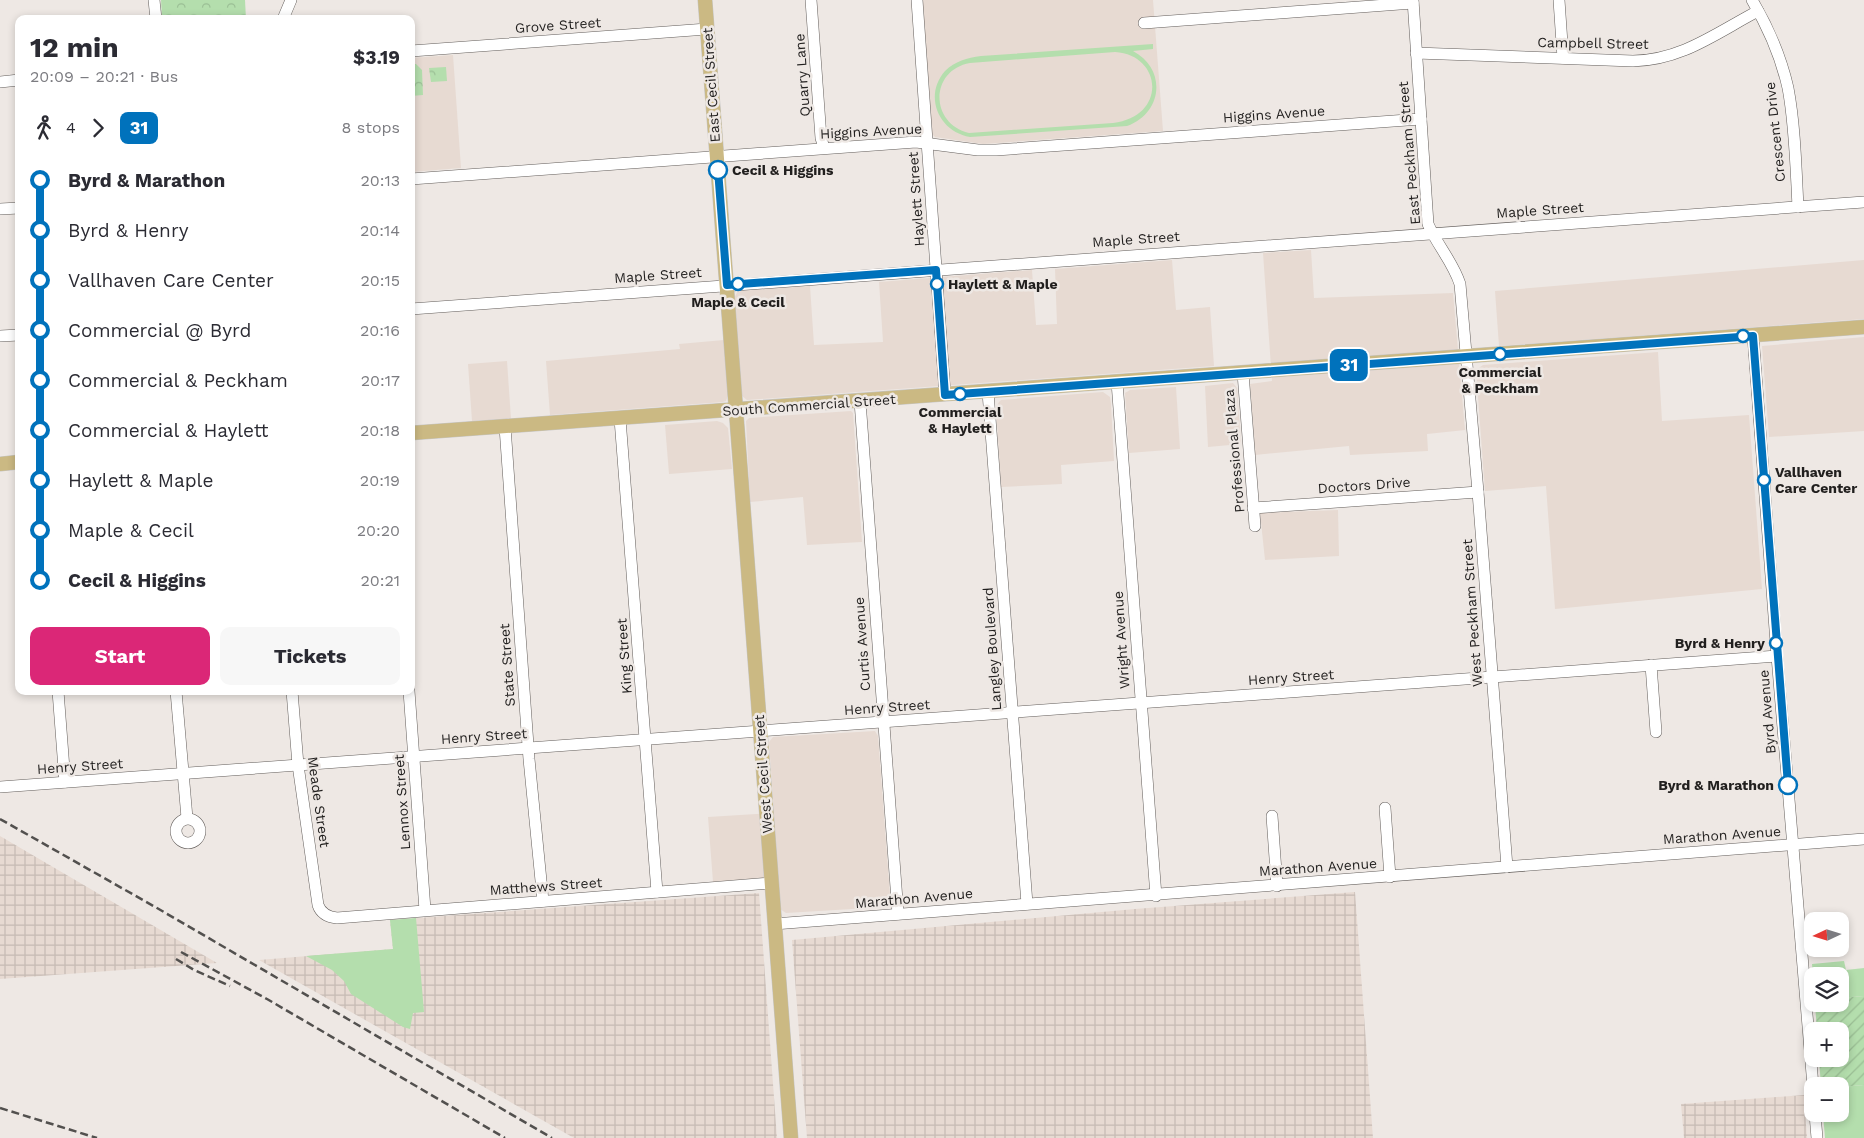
<!DOCTYPE html>
<html lang="en">
<head>
<meta charset="utf-8">
<style>
	body { margin:0; font-family:"Work Sans",sans-serif; background:#f7f7f7; color:#2b2b33; height:100vh; display:flex; flex-direction:column; font-size:19px; white-space:nowrap }
	* { box-sizing:border-box; margin:0 }
	p { font-size:16px; color:#7c7c81 }
	.icon { flex:none; width:28px; height:28px; fill:none; stroke:currentColor; stroke-width:2; stroke-linecap:round; stroke-linejoin:round }
	.map { position:relative; flex:1; overflow:hidden }
	.drawer { position:absolute; left:15px; top:15px; width:400px; height:680px; display:flex; flex-direction:column; background:#fff; border-radius:10px; box-shadow:0 2px 8px #0003 }
	.drawer>* { flex:none }
	.badge { padding:0 10px; border-radius:8px; font-size:18px; line-height:32px }
	.needle { width:32px; rotate:266deg }
	.controls { position:absolute; left:1804px; top:912px; display:grid; gap:10px }
	.controls a { display:grid; place-items:center; width:45px; height:45px; border-radius:10px; background:#fff; box-shadow:0 2px 8px #0003; font-size:25px }
	.map>.badge { position:absolute; translate:-50% -50%; box-shadow:0 0 0 2px #fff }
	.legs { display:flex; align-items:center; gap:8px; height:55px; padding:0 15px; font-size:16px }
	.legs p { margin-inline-start:auto }
	.overview { display:flex; align-items:center; justify-content:space-between; height:85px; padding:0 15px }
	h1 { font-size:28px; font-weight:700; line-height:38px }
	.primary-button { display:flex; gap:10px; margin-top:auto; padding:10px 15px }
	.primary-button a { flex:1; height:58px; border-radius:10px; background:#db2777; color:#fff; font-size:20px; font-weight:700; line-height:58px; text-align:center }
	.primary-button a+a { background:#f7f7f7; color:#2b2b33 }
	ul { padding:0 15px; list-style:none }
	li { display:flex; align-items:center; gap:18px; height:50px; font-size:19px }
	li i { display:grid; place-items:center; width:8px; height:100%; margin:0 6px; background:currentColor }
	li i::after { content:''; width:12px; height:12px; margin:-6px; border:4px solid; border-radius:50%; background:#fff }
	li p { margin-inline-start:auto }
	li:first-child i { background:linear-gradient(#0000 50%,currentColor 0) }
	li:last-child i { background:linear-gradient(currentColor 50%,#0000 0) }
	.map>svg:first-child { display:block }
</style>
</head>
<body>
<div class="map">
<svg width="1864" height="1138" viewBox="0 0 1864 1138">
	<defs>
		<pattern id="industrial-grid" width="8" height="8" patternUnits="userSpaceOnUse" patternTransform="scale(1.25)"><rect width="8" height="8" fill="#e7dad2"/><path d="M0 4h8M4 0v8" fill="none" stroke="#c6bbb4"/></pattern>
		<pattern id="park-crowns" width="20" height="18" patternUnits="userSpaceOnUse" patternTransform="scale(1.25)"><rect width="20" height="18" fill="#b4dead"/><path d="M2 6a3 3 0 1 1 6 0M12 15a3 3 0 1 1 6 0" fill="none" stroke="#9abe94"/></pattern>
		<pattern id="garden-furrows" width="10" height="10" patternUnits="userSpaceOnUse" patternTransform="scale(1.25)"><rect width="10" height="10" fill="#b4dead"/><path d="M-1 1l2-2M0 10L10 0M9 11l2-2" fill="none" stroke="#9abe94"/></pattern>
	</defs>
	<rect width="100%" height="100%" fill="#eee8e4"/>
	<g fill="#e7dad2">
		<polygon points="922,0 1153,0 1163,131 983,144 935,137 931,133"/>
		<polygon points="453,55 461,168 411,172 411,58"/>
		<polygon points="1311,250 1314,298 1453,293 1465,430 1427,434 1428,451 1350,455 1349,446 1255,455 1250,384 1272,381 1263,253"/>
		<polygon points="1172,260 1176,310 1210,307 1214,366 747,400 742,396 734,298 738,291 810,286 814,345 883,342 879,282 1032,270 1036,325 1057,324 1055,269"/>
		<polygon points="1864,260 1864,319 1499,346 1495,291"/>
		<polygon points="1864,337 1864,431 1769,437 1762,346"/>
		<polygon points="724,340 728,395 726,401 723,402 550,415 546,361 680,349 679,344"/>
		<polygon points="1658,352 1662,421 1749,415 1762,589 1555,609 1546,486 1485,491 1476,370 1483,365"/>
		<polygon points="507,361 511,419 472,421 468,364"/>
		<polygon points="1233,383 1237,388 1241,444 1208,447 1205,386"/>
		<polygon points="1176,387 1180,449 1129,453 1125,393 1130,390"/>
		<polygon points="1103,392 1110,397 1111,404 1114,461 1061,465 1062,484 1001,487 996,407 999,402 1001,400"/>
		<polygon points="851,411 853,413 862,542 807,545 803,497 750,502 746,421 749,418"/>
		<polygon points="717,421 723,423 728,428 732,469 669,474 665,425"/>
		<polygon points="1338,510 1339,556 1265,560 1260,513"/>
		<polygon points="875,731 878,736 890,895 888,904 885,907 786,913 780,909 777,877 713,882 708,817 774,813 769,742 773,737"/>
	</g>
	<g fill="url(#industrial-grid)">
		<polygon points="0,836 217,963 0,979"/>
		<polygon points="1355,892 1373,1138 807,1138 792,940 1135,909"/>
		<polygon points="759,893 777,1138 574,1138 259,960 393,949 390,920"/>
		<polygon points="1804,1095 1807,1138 1684,1138 1681,1104"/>
	</g>
	<g fill="#b4dead" fill-rule="evenodd">
		<path d="M 1153,44 L 1153,49 L 1133,51 C 1167,69 1163,113 1127,126 L 970,137 C 939,132 923,96 945,71 C 955,61 967,58 981,56 ZM 1115,52 C 1163,55 1167,117 1113,123 L 969,133 C 929,123 930,70 970,63 Z"/>
		<polygon points="416,918 424,1012 413,1013 410,1029 403,1027 351,994 344,981 332,970 306,956 393,949 390,920"/>
		<polygon points="1844,961 1846,970 1864,968 1864,996 1840,998 1840,976 1813,976 1812,964"/>
		<polygon points="1864,1085 1864,1138 1825,1138 1823,1114 1840,1114 1840,1087"/>
	</g>
	<g fill="url(#park-crowns)">
		<polygon points="161,0 245,0 246,19 162,19"/>
		<polygon points="411,64 416,64 422,70 423,95 411,96"/>
		<polygon points="446,67 447,81 431,82 429,68"/>
	</g>
	<polygon fill="url(#garden-furrows)" points="1864,996 1864,1085 1840,1087 1821,1086 1819,1059 1840,1059 1840,1031 1817,1031 1815,1004 1840,1004 1840,998"/>
	<g fill="none" stroke-linecap="round" stroke-linejoin="round">
		<defs>
			<g id="minor">
				<polyline points="154,0 156,19"/>
				<polyline points="811,0 821,138 824,148"/>
				<polyline points="917,0 945,395"/>
				<path d="M 1413,0 L 1428,224 C 1437,245 1453,262 1460,284 L 1478,492 L 1507,867"/>
				<polyline points="1559,0 1563,58"/>
				<path d="M 1752,0 C 1768,27 1781,57 1788,88 C 1795,125 1796,169 1798,207"/>
				<polyline points="283,19 291,0"/>
				<polyline points="1144,23 1413,3"/>
				<polyline points="411,51 707,29"/>
				<path d="M 1416,53 L 1633,61 C 1682,60 1716,33 1758,11"/>
				<polyline points="0,82 19,80"/>
				<polyline points="411,179 916,142 978,150 996,150 1421,119"/>
				<polyline points="0,209 19,208"/>
				<polyline points="411,309 1864,202"/>
				<polyline points="1753,335 1777,656 1813,1086"/>
				<polyline points="0,336 19,335"/>
				<polyline points="1243,373 1255,526"/>
				<polyline points="1117,382 1156,896"/>
				<polyline points="988,392 1027,904"/>
				<polyline points="860,401 898,914"/>
				<polyline points="620,419 657,892"/>
				<polyline points="505,427 529,759 543,901"/>
				<polyline points="1253,508 1478,492"/>
				<polyline points="1651,665 1656,732"/>
				<polyline points="58,691 65,782"/>
				<polyline points="176,691 187,818"/>
				<path d="M 292,691 L 298,765 L 318,905 C 321,914 328,917 337,918 L 771,883"/>
				<polyline points="409,691 425,910"/>
				<polyline points="0,787 1777,656"/>
				<polyline points="1385,808 1390,877"/>
				<polyline points="1272,816 1277,886"/>
				<circle cx="188" cy="831" r="12"/>
				<polyline points="774,924 1864,839"/>
				<polyline points="1815,1114 1817,1138"/>
			</g>
			<g id="major">
				<polyline points="705,0 791,1138"/>
				<polyline points="411,433 1864,327"/>
				<polyline points="0,464 19,462"/>
			</g>
		</defs>
		<use href="#minor" stroke="#635e5b" stroke-width="12"/>
		<use href="#major" stroke="#c5c5c4" stroke-width="15"/>
		<use href="#minor" stroke="#fff" stroke-width="11"/>
		<use href="#major" stroke="#cbb983" stroke-width="14"/>
		<g stroke="#52504e" stroke-width="2.5" stroke-dasharray="8 4" stroke-linecap="butt">
			<polyline points="0,819 157,908 552,1138"/>
			<polyline points="181,952 267,999 505,1138"/>
			<polyline points="176,959 194,970 230,986"/>
			<polyline points="0,1108 97,1138"/>
		</g>
	</g>
	<g fill="none" stroke-linecap="round" stroke-linejoin="round">
		<defs>
			<polyline id="line-1" points="718,170 727,285 936,270 945,395 1753,336 1788,785"/>
		</defs>
		<use href="#line-1" stroke="#fff" stroke-width="11"/>
		<use href="#line-1" stroke="#0072bc" stroke-width="8"/>
	</g>
	<g fill="#fff" stroke="#0072bc" stroke-width="2.5">
		<circle cx="718" cy="170" r="9"/>
		<circle cx="738" cy="284" r="6"/>
		<circle cx="937" cy="284" r="6"/>
		<circle cx="1743" cy="336" r="6"/>
		<circle cx="1500" cy="354" r="6"/>
		<circle cx="960" cy="394" r="6"/>
		<circle cx="1764" cy="480" r="6"/>
		<circle cx="1776" cy="643" r="6"/>
		<circle cx="1788" cy="785" r="9"/>
	</g>
	<g text-anchor="middle" dominant-baseline="central" stroke-width="5" stroke-linejoin="round" paint-order="stroke">
		<g font-size="14" fill="#211f1e" stroke="#eee8e4">
			<text transform="translate(558 25) rotate(-4)">Grove Street</text>
			<text transform="translate(1593 43) rotate(1)">Campbell Street</text>
			<text transform="translate(802 75) rotate(-94)">Quarry Lane</text>
			<text transform="translate(711 85) rotate(-94)">East Cecil Street</text>
			<text transform="translate(1274 114) rotate(-4)">Higgins Avenue</text>
			<text transform="translate(871 131) rotate(-3)">Higgins Avenue</text>
			<text transform="translate(1775 132) rotate(-96)">Crescent Drive</text>
			<text transform="translate(1409 153) rotate(-95)">East Peckham Street</text>
			<text transform="translate(916 199) rotate(-94)">Haylett Street</text>
			<text transform="translate(1540 210) rotate(-4)">Maple Street</text>
			<text transform="translate(1136 239) rotate(-4)">Maple Street</text>
			<text transform="translate(658 275) rotate(-4)">Maple Street</text>
			<text transform="translate(809 405) rotate(-4)">South Commercial Street</text>
			<text transform="translate(1234 451) rotate(-95)">Professional Plaza</text>
			<text transform="translate(1364 485) rotate(-4)">Doctors Drive</text>
			<text transform="translate(1472 613) rotate(-94)">West Peckham Street</text>
			<text transform="translate(1121 640) rotate(-94)">Wright Avenue</text>
			<text transform="translate(862 644) rotate(-94)">Curtis Avenue</text>
			<text transform="translate(992 649) rotate(-94)">Langley Boulevard</text>
			<text transform="translate(624 656) rotate(-94)">King Street</text>
			<text transform="translate(507 665) rotate(-94)">State Street</text>
			<text transform="translate(1291 677) rotate(-4)">Henry Street</text>
			<text transform="translate(887 707) rotate(-4)">Henry Street</text>
			<text transform="translate(1767 712) rotate(-95)">Byrd Avenue</text>
			<text transform="translate(484 736) rotate(-4)">Henry Street</text>
			<text transform="translate(80 766) rotate(-4)">Henry Street</text>
			<text transform="translate(763 774) rotate(-94)">West Cecil Street</text>
			<text transform="translate(319 802) rotate(82)">Meade Street</text>
			<text transform="translate(402 802) rotate(-94)">Lennox Street</text>
			<text transform="translate(1722 835) rotate(-4)">Marathon Avenue</text>
			<text transform="translate(1318 867) rotate(-4)">Marathon Avenue</text>
			<text transform="translate(546 886) rotate(-4)">Matthews Street</text>
			<text transform="translate(914 898) rotate(-5)">Marathon Avenue</text>
		</g>
		<g font-size="14" font-weight="bold" fill="#211f1e" stroke="#eee8e4" text-anchor="start">
			<text x="732" y="170">Cecil &amp; Higgins</text>
			<text x="948" y="284">Haylett &amp; Maple</text>
			<text x="738" y="302" text-anchor="middle">Maple &amp; Cecil</text>
			<text x="1500" y="372" text-anchor="middle">Commercial<tspan x="1500" dy="16">&amp; Peckham</tspan></text>
			<text x="960" y="412" text-anchor="middle">Commercial<tspan x="960" dy="16">&amp; Haylett</tspan></text>
			<text x="1775" y="472">Vallhaven<tspan x="1775" dy="16">Care Center</tspan></text>
			<text x="1765" y="643" text-anchor="end">Byrd &amp; Henry</text>
			<text x="1774" y="785" text-anchor="end">Byrd &amp; Marathon</text>
		</g>
	</g>
</svg>
<div class="controls">
<a><svg class="needle" viewBox="-14 -14 28 28"><path d="M0-13l5 13h-10z" fill="#e53935"/><path d="M0 13l5-13h-10z" fill="#7c7c81"/></svg></a>
<a><svg class="icon" aria-label="layers" viewBox="0 0 24 24"><path d="M12 4l9 5-9 5-9-5zM3 14l9 5 9-5"/></svg></a>
<a>+</a>
<a>−</a>
</div>
<b class="badge" style="left:1349px;top:365px;background:#0072bc;color:#fff">31</b>
<section class="drawer">
<div class="overview"><div><h1>12 min</h1><p>20:09 – 20:21 · Bus</p></div><b>$3.19</b></div>
<div class="legs"><svg class="icon" aria-label="walk" viewBox="0 0 24 24"><circle cx="13" cy="4" r="2"/><path d="M13 8l-2 6 4 7M11 14l-3 7M7 12l3-4h3l4 4"/></svg>4<svg class="icon" aria-label="forward" viewBox="0 0 24 24"><path d="M9 5l7 7-7 7"/></svg><b class="badge" style="background:#0072bc;color:#fff">31</b><p>8 stops</p></div>
<ul>
<li><i style="color:#0072bc"></i><b>Byrd &amp; Marathon</b><p>20:13</p></li>
<li><i style="color:#0072bc"></i><span>Byrd &amp; Henry</span><p>20:14</p></li>
<li><i style="color:#0072bc"></i><span>Vallhaven Care Center</span><p>20:15</p></li>
<li><i style="color:#0072bc"></i><span>Commercial @ Byrd</span><p>20:16</p></li>
<li><i style="color:#0072bc"></i><span>Commercial &amp; Peckham</span><p>20:17</p></li>
<li><i style="color:#0072bc"></i><span>Commercial &amp; Haylett</span><p>20:18</p></li>
<li><i style="color:#0072bc"></i><span>Haylett &amp; Maple</span><p>20:19</p></li>
<li><i style="color:#0072bc"></i><span>Maple &amp; Cecil</span><p>20:20</p></li>
<li><i style="color:#0072bc"></i><b>Cecil &amp; Higgins</b><p>20:21</p></li>
</ul>
<div class="primary-button"><a>Start</a><a>Tickets</a></div>
</section>
</div>
</body>
</html>
